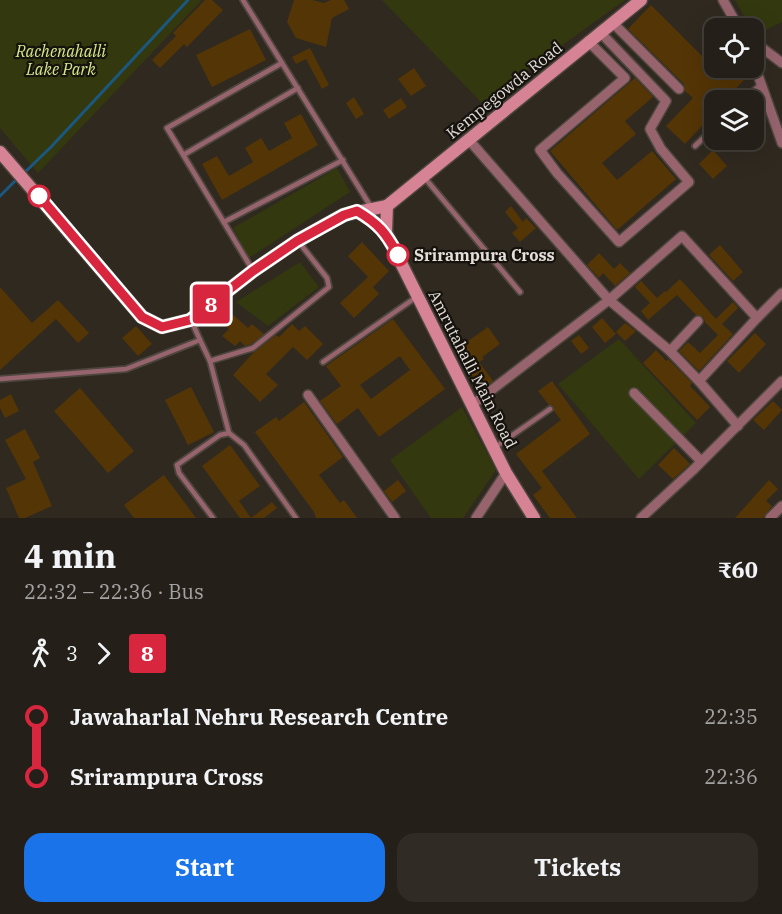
<!DOCTYPE html>
<html lang="en">
<head>
<meta charset="utf-8">
<style>
	body { margin:0; font-family:"IBM Plex Serif",serif; background:#302c25; color:#f1f3f6; height:100vh; display:flex; flex-direction:column; font-size:22px; white-space:nowrap }
	* { box-sizing:border-box; margin:0 }
	p { font-size:20px; color:#a3a2a2 }
	.icon { flex:none; width:33px; height:33px; fill:none; stroke:currentColor; stroke-width:2; stroke-linecap:round; stroke-linejoin:round }
	.map { position:relative; height:518px; overflow:hidden }
	.sheet { display:flex; flex-direction:column; background:#241f18; flex:1 }
	.sheet>* { flex:none }
	.badge { padding:0 12px; border-radius:4px; font-size:21px; line-height:39px }
	.tools { position:absolute; left:704px; top:18px; display:grid; gap:12px }
	.tools a { display:grid; place-items:center; width:60px; height:60px; border-radius:12px; background:#241f18; box-shadow:0 6px 24px #0002,0 0 0 2px #413d37; font-size:30px }
	.map>.badge { position:absolute; translate:-50% -50%; box-shadow:0 0 0 3px #fff }
	.legs { display:flex; align-items:center; gap:9px; height:66px; padding:0 24px; font-size:20px }
	.legs p { margin-inline-start:auto }
	.summary { display:flex; align-items:center; justify-content:space-between; height:102px; padding:0 24px }
	h1 { font-size:33px; font-weight:700; line-height:45px }
	.cta { display:flex; gap:12px; margin-top:auto; padding:12px 24px }
	.cta a { flex:1; height:69px; border-radius:18px; background:#1a73e8; color:#fff; font-size:24px; font-weight:700; line-height:69px; text-align:center }
	.cta a+a { background:#302c25; color:#f1f3f6 }
	ul { padding:0 24px; list-style:none }
	li { display:flex; align-items:center; gap:21px; height:60px; font-size:22px }
	li i { display:grid; place-items:center; width:9px; height:100%; margin:0 8px; background:currentColor }
	li i::after { content:''; width:15px; height:15px; margin:-8px; border:4px solid; border-radius:50%; background:#241f18 }
	li p { margin-inline-start:auto }
	li:first-child i { background:linear-gradient(#0000 50%,currentColor 0) }
	li:last-child i { background:linear-gradient(currentColor 50%,#0000 0) }
	.map>svg:first-child { display:block }
</style>
</head>
<body>
<div class="map">
<svg width="782" height="518" viewBox="0 0 782 518">
	<rect width="100%" height="100%" fill="#302920"/>
	<g fill="#33380e">
		<polygon points="0,0 202,0 38,173 0,128"/>
		<polygon points="382,0 625,0 482,103"/>
		<polygon points="735,0 782,0 782,22 755,35 753,28 751,28"/>
		<polygon points="337,168 350,192 249,258 233,228"/>
		<polygon points="300,262 319,287 268,326 236,302"/>
		<polygon points="619,339 696,423 639,479 558,384"/>
		<polygon points="462,407 496,470 463,518 431,518 390,460"/>
	</g>
	<g fill="none" stroke-linecap="round" stroke-linejoin="round">
		<g stroke="#1a5881" stroke-width="3">
			<polyline points="23,174 51,147 188,0"/>
			<polyline points="0,196 18,178"/>
		</g>
	</g>
	<g fill="#543506" fill-rule="evenodd">
		<polygon points="205,0 212,0 223,10 187,47 184,44 160,68 152,60 176,36 173,33"/>
		<polygon points="294,0 312,0 324,3 331,0 344,0 349,9 332,18 326,47 296,38 287,22"/>
		<polygon points="651,5 714,68 730,68 744,80 725,100 714,100 714,113 685,144 666,126 693,98 685,91 684,84 628,29"/>
		<polygon points="250,29 266,60 212,87 196,55"/>
		<polygon points="310,48 329,85 322,89 306,59 296,64 292,57"/>
		<polygon points="414,68 426,86 411,96 398,79"/>
		<polygon points="635,78 653,97 625,121 636,134 602,163 617,180 652,151 676,179 617,230 550,151"/>
		<polygon points="354,97 364,114 356,119 346,103"/>
		<polygon points="401,98 407,107 389,119 383,110"/>
		<polygon points="301,114 318,145 222,200 202,164 217,156 229,176 253,162 245,148 261,138 269,151 292,138 284,123"/>
		<polygon points="713,150 727,166 713,179 699,164"/>
		<polygon points="511,206 523,222 526,218 536,228 520,242 512,233 518,228 505,212"/>
		<polygon points="362,242 389,271 373,287 379,294 354,318 340,303 368,277 348,256"/>
		<polygon points="720,245 743,272 733,281 709,255"/>
		<polygon points="599,253 614,269 620,263 630,273 615,286 603,273 599,278 587,265"/>
		<polygon points="680,279 716,319 733,302 738,308 722,324 733,334 699,371 679,351 688,342 700,353 718,335 705,322 703,317 696,315 677,295 648,320 641,311 650,303 635,287 641,281 657,298 665,291 666,292"/>
		<polygon points="0,287 32,323 58,300 89,333 78,343 56,319 0,370"/>
		<polygon points="231,313 248,328 252,324 264,334 251,344 245,346 240,341 235,346 222,336 229,329 222,323"/>
		<polygon points="602,318 616,334 605,343 592,327"/>
		<path d="M 393,319 L 445,389 L 379,437 L 358,408 L 337,424 L 320,401 L 341,386 L 326,366 ZM 400,356 L 410,370 L 371,399 L 360,385 Z"/>
		<polygon points="625,323 636,331 625,341 616,332"/>
		<polygon points="292,324 299,331 305,326 323,344 307,360 293,347 266,374 278,385 260,402 233,375 253,353 276,335 279,337"/>
		<polygon points="136,326 152,344 138,356 122,338"/>
		<polygon points="488,327 500,344 482,357 484,359 479,362 493,381 480,390 454,351"/>
		<polygon points="755,333 766,344 739,373 727,361"/>
		<polygon points="579,335 589,348 581,354 571,341"/>
		<polygon points="656,350 666,361 668,359 692,383 690,386 710,407 697,420 643,363"/>
		<polygon points="552,381 590,434 542,471 577,518 550,518 533,495 542,488 516,454 561,420 554,411 553,406 549,405 538,391"/>
		<polygon points="191,387 214,432 188,445 165,400"/>
		<polygon points="80,388 134,451 108,473 54,411"/>
		<polygon points="11,394 19,411 5,418 0,408 0,400"/>
		<polygon points="773,401 782,410 764,430 753,420"/>
		<polygon points="304,402 343,457 319,475 340,503 344,500 357,518 316,518 314,512 255,432 276,417 279,421"/>
		<polygon points="25,429 40,458 33,462 52,506 25,518 19,518 6,488 26,479 5,440"/>
		<polygon points="230,445 260,486 239,501 251,518 272,502 277,508 264,518 240,518 202,466"/>
		<polygon points="674,448 690,464 673,479 658,465"/>
		<polygon points="164,475 196,518 134,518 124,505"/>
		<polygon points="398,480 406,491 392,502 384,491"/>
		<polygon points="769,480 778,489 766,501 772,506 763,518 735,518"/>
	</g>
	<g fill="none" stroke-linecap="round" stroke-linejoin="round">
		<defs>
			<g id="lane">
				<polyline points="243,0 371,207"/>
				<polyline points="744,100 761,84"/>
				<polyline points="695,146 714,128"/>
				<polyline points="185,154 298,88"/>
				<polyline points="424,177 520,292"/>
				<polyline points="224,222 343,160"/>
				<polyline points="252,269 167,128 282,63"/>
				<polyline points="200,340 210,361 229,433"/>
				<polyline points="210,361 253,348 329,287 327,278 298,241"/>
				<polyline points="323,362 415,298"/>
				<polyline points="0,379 126,369 200,340 191,320"/>
				<polyline points="494,448 550,409"/>
				<polyline points="213,518 179,473 177,465 220,435 229,433 244,445 296,518"/>
			</g>
			<g id="street">
				<polyline points="723,0 739,28"/>
				<polyline points="612,22 679,89"/>
				<polyline points="588,41 625,78 540,150 557,173 619,242 689,182 661,149 650,129 666,101 600,32"/>
				<polyline points="753,41 782,63"/>
				<polyline points="753,61 782,143"/>
				<polyline points="469,140 609,300 682,236 757,318 782,293"/>
				<polyline points="698,321 670,351 699,381"/>
				<polyline points="634,393 701,461"/>
				<polyline points="308,395 395,518"/>
				<polyline points="472,405 609,300 670,351"/>
				<polyline points="738,426 699,381 757,318"/>
				<polyline points="476,518 506,473"/>
				<polyline points="641,518 693,470 782,381"/>
				<polyline points="770,518 782,506"/>
			</g>
			<g id="secondary">
				<polyline points="0,152 142,317 162,327 190,320 253,271 297,241 343,215 387,206"/>
				<polyline points="357,211 375,222 386,233 506,473 534,518"/>
				<polyline points="386,233 387,206 641,0"/>
			</g>
		</defs>
		<use href="#lane" stroke="#4d463e" stroke-width="8"/>
		<use href="#street" stroke="#4d463e" stroke-width="12"/>
		<use href="#secondary" stroke="#4d463e" stroke-width="15"/>
		<use href="#lane" stroke="#97646e" stroke-width="4.5"/>
		<use href="#street" stroke="#97646e" stroke-width="9"/>
		<use href="#secondary" stroke="#d58395" stroke-width="12"/>
	</g>
	<g fill="none" stroke-linecap="round" stroke-linejoin="round">
		<defs>
			<path id="line-1" d="M 39,196 L 142,317 L 162,327 L 190,320 L 253,271 L 297,241 L 344,215 L 357,211 C 379,224 386,233 398,255"/>
		</defs>
		<use href="#line-1" stroke="#fff" stroke-width="14"/>
		<use href="#line-1" stroke="#d7263d" stroke-width="9"/>
	</g>
	<g fill="#fff" stroke="#d7263d" stroke-width="3">
		<circle cx="39" cy="196" r="10"/>
		<circle cx="398" cy="255" r="10"/>
	</g>
	<g text-anchor="middle" dominant-baseline="central" stroke-width="4.5" stroke-linejoin="round" paint-order="stroke">
		<g font-size="16" font-style="italic" fill="#d9e888" stroke="#16120e">
			<text x="61" y="51">Rachenahalli<tspan x="61" dy="18">Lake Park</tspan></text>
		</g>
		<g font-size="16" fill="#e4dfd9" stroke="#16120e">
			<text transform="translate(504 90) rotate(-39)">Kempegowda Road</text>
			<text transform="translate(473 369) rotate(63)">Amrutahalli Main Road</text>
		</g>
		<g font-size="16" font-weight="bold" fill="#e4dfd9" stroke="#16120e" text-anchor="start">
			<text x="414" y="255">Srirampura Cross</text>
		</g>
	</g>
</svg>
<div class="tools">
<a><svg class="icon" aria-label="locate" viewBox="0 0 24 24"><circle cx="12" cy="12" r="6"/><path d="M12 2v4M12 18v4M2 12h4M18 12h4"/></svg></a>
<a><svg class="icon" aria-label="layers" viewBox="0 0 24 24"><path d="M12 4l9 5-9 5-9-5zM3 14l9 5 9-5"/></svg></a>
</div>
<b class="badge" style="left:211px;top:304px;background:#d7263d;color:#fff">8</b>
</div>
<section class="sheet">
<div class="summary"><div><h1>4 min</h1><p>22:32 – 22:36 · Bus</p></div><b>₹60</b></div>
<div class="legs"><svg class="icon" aria-label="walk" viewBox="0 0 24 24"><circle cx="13" cy="4" r="2"/><path d="M13 8l-2 6 4 7M11 14l-3 7M7 12l3-4h3l4 4"/></svg>3<svg class="icon" aria-label="forward" viewBox="0 0 24 24"><path d="M9 5l7 7-7 7"/></svg><b class="badge" style="background:#d7263d;color:#fff">8</b></div>
<ul>
<li><i style="color:#d7263d"></i><b>Jawaharlal Nehru Research Centre</b><p>22:35</p></li>
<li><i style="color:#d7263d"></i><b>Srirampura Cross</b><p>22:36</p></li>
</ul>
<div class="cta"><a>Start</a><a>Tickets</a></div>
</section>
</body>
</html>
